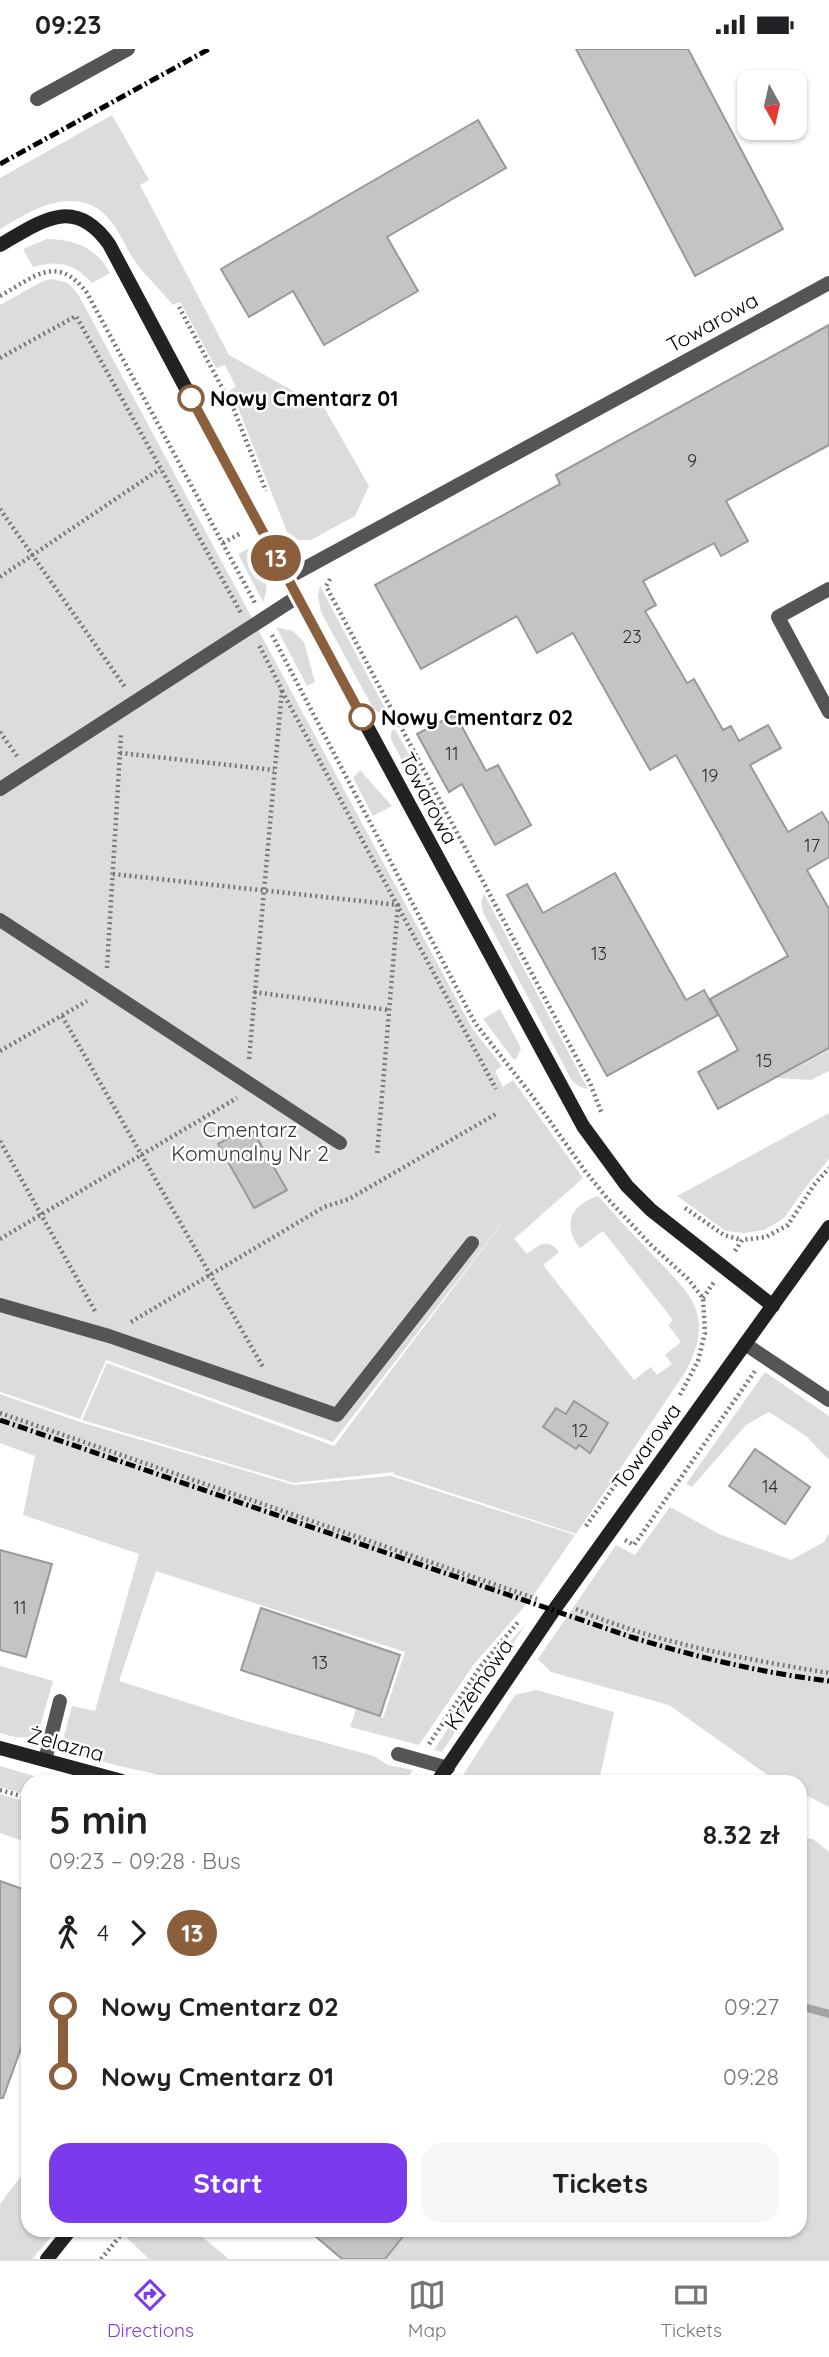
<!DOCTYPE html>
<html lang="en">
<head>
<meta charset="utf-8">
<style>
	body { margin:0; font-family:Quicksand,sans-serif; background:#f6f6f6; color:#202124; height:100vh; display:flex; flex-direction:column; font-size:26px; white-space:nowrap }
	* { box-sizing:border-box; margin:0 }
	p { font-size:23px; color:#757577 }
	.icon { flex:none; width:38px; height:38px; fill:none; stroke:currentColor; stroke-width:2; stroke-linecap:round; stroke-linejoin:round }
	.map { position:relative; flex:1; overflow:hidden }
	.side { position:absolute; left:21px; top:1726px; width:786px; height:462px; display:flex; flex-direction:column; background:#fff; border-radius:21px; box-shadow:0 2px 5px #0004 }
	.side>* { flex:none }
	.badge { padding:0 14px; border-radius:23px; font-size:24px; line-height:46px }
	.needle { width:46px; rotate:172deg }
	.tools { position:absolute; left:737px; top:21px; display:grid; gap:14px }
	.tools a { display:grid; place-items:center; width:70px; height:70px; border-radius:14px; background:#fff; box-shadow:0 2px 5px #0004; font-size:35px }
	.map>.badge { position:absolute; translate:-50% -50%; box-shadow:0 0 0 4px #fff }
	.legs { display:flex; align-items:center; gap:10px; height:77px; padding:0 28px; font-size:23px }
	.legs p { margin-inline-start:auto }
	.head { display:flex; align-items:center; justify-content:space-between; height:119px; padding:0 28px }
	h1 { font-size:38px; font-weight:800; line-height:52px }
	.button { display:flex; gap:14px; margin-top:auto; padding:14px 28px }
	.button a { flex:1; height:80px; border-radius:21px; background:#7c3aed; color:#fff; font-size:28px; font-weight:800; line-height:80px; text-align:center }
	.button a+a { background:#f6f6f6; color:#202124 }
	ul { padding:0 28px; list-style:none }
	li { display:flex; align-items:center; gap:24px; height:70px; font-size:26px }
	li i { display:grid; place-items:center; width:10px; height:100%; margin:0 9px; background:currentColor }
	li i::after { content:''; width:18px; height:18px; margin:-9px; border:5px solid; border-radius:50%; background:#fff }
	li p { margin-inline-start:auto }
	li:first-child i { background:linear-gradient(#0000 50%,currentColor 0) }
	li:last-child i { background:linear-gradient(currentColor 50%,#0000 0) }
	.status { display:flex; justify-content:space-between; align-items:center; height:49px; padding:0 35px; background:#fff; direction:ltr }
	.status svg { height:19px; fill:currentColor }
	.dock { display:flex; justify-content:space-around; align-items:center; height:98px; border-top:2px solid #e0e0e0; background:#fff; font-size:19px; color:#757577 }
	.dock a { display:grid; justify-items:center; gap:4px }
	.dock .active { color:#7c3aed }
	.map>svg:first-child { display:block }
</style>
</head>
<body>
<div class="status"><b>09:23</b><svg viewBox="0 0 49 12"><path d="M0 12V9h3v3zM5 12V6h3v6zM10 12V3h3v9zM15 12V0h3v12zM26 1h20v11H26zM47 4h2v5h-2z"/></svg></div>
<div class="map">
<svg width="829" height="2210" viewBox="0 0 829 2210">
	<rect width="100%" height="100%" fill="#fff"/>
	<g fill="#dcdcdc">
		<path d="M 112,66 L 149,131 L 140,136 L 229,306 L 325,360 L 369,437 L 355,467 L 311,491 L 298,491 L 287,483 L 239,361 L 229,342 L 236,338 L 225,316 L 216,319 L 180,253 L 173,256 C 160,240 142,224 131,206 C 122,191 115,173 101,162 C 67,138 29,163 0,180 L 0,129 Z"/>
		<path d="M 47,190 C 74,190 97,199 110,224 L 92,234 C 73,214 59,211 33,218 L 23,200 Z"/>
		<path d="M 52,230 L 68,234 L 78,245 L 472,979 L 502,1017 L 495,1022 L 503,1038 L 513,1031 L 583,1129 L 514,1190 L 527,1205 C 539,1195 548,1189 559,1203 L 543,1216 L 634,1331 L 651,1318 L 657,1326 L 672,1315 L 665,1306 L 681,1293 L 668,1276 L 673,1271 L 603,1182 L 580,1199 C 562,1176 570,1156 598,1147 C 616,1167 634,1187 653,1206 C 692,1247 715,1265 686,1322 L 576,1485 L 393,1425 L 394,1423 L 294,1434 L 82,1371 L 107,1314 L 334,1397 L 516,1156 L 333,1393 L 106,1311 L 80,1370 L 0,1343 L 0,256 L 43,232 Z"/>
		<path d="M 252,498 C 262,517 272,532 263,553 L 238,505 Z"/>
		<polygon points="320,537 387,663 382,665 374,661 321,563 318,546"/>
		<polygon points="276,578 293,582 304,593 315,633 307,637"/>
		<polygon points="395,680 438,759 436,761 425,757 391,690 391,682"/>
		<polygon points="360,721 392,757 373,767 353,729"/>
		<polygon points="484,845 588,1040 580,1038 572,1032 483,863 481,853"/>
		<polygon points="500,960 521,999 517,1009 514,1011 483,970"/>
		<polygon points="829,1001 829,1022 811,1031 777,1029"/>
		<polygon points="829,1064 829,1110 809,1134 783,1170 764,1181 744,1184 726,1182 677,1147"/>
		<polygon points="765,1323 829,1367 829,1411 806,1387 769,1363 746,1376 692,1438 686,1435"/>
		<polygon points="0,1345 80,1373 294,1436 391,1427 575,1486 531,1550 474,1615 419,1696 350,1678 356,1660 383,1669 405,1603 156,1522 119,1632 242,1671 374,1707 388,1716 413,1721 405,1732 188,1732 119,1717 75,1705 66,1695 64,1687 72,1657 95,1662 139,1505 23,1466 35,1407 0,1394"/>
		<polygon points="670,1458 719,1485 791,1511 824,1493 829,1484 829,1758 800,1743 800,1732 780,1732 769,1727 669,1656 551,1623 538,1610 616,1496 635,1506"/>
		<polygon points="526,1575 442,1703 434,1701 490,1615"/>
		<path d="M 0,1617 L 53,1632 L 39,1681 C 29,1693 13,1688 0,1684 Z"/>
		<polygon points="536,1641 614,1663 599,1732 459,1732 515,1646"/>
		<polygon points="0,1717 51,1732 28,1732 28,1746 0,1738"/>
		<polygon points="0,1745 28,1753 28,1794 0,1784"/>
		<polygon points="800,1789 813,1790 829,1803 829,2210 386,2210 409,2181 800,2180"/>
		<polygon points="28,2112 28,2180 57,2181 32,2210 0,2210 0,2155 24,2123"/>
		<polygon points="130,2180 194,2181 229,2210 149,2210 124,2186"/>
	</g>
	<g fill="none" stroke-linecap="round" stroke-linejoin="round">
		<polyline stroke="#a3a3a3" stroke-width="8" points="800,1957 829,1965"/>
	</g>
	<g fill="#c4c4c4" stroke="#999" stroke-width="2">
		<polygon points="576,0 688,0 783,180 695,227"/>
		<polygon points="478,71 506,119 387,188 418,242 324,296 293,242 249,268 221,220"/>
		<polygon points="829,276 829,396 726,452 748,492 721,507 714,494 643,532 656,556 645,562 687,634 694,630 723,681 731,677 739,692 768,676 781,699 750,716 788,783 822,763 829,775 829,808 807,821 829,860 829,999 718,1060 698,1023 738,1001 710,950 788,907 676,706 650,721 573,584 537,604 517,567 421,620 375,536 560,435 556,426"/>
		<polygon points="455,665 486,722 498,716 531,776 495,796 462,735 449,743 417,685"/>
		<polygon points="615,824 686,951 704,941 718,966 607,1027 507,846 527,835 543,864"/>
		<polygon points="250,1077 287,1141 254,1159 218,1095"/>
		<polygon points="574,1352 608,1374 590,1404 579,1396 576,1400 543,1378 556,1359 566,1365"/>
		<polygon points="755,1400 810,1438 785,1475 729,1437"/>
		<polygon points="0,1501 52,1515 26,1608 0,1601"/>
		<polygon points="261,1559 400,1606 380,1667 241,1621"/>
		<polygon points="0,1832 28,1842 28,1980 3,2049 0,2049"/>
		<polygon points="307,2180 409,2180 385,2210 342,2210"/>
	</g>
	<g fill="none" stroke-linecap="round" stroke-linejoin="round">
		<g stroke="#777" stroke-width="4.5" stroke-dasharray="2 3.5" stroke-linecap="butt">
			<path d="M 0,247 C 34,228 57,204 87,244 L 255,554"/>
			<polyline points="179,258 234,361 266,442"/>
			<polyline points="0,309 76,267 241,564"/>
			<polyline points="0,460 125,638"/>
			<polyline points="223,494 241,484"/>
			<polyline points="0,528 160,420"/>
			<polyline points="330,530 326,537 590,1034 602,1065"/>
			<polyline points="272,586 475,974 533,1048 585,1122 607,1149 651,1196 688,1230 703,1249 705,1284 698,1312 680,1346"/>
			<polyline points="282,642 496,1040"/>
			<polyline points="0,683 17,707"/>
			<polyline points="120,704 274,721"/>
			<polyline points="113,825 398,856 377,1106"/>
			<polyline points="107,919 121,686"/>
			<polyline points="254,943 389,961"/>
			<polyline points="62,967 263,1318"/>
			<polyline points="0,1002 87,952"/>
			<polyline points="249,1010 282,641 259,596"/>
			<polyline points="0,1092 95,1262"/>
			<polyline points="685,1159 724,1186 742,1191"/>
			<polyline points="0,1190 237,1049"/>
			<polyline points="735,1202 742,1191 766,1188 788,1176 814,1136 829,1119"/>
			<polyline points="703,1249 714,1233"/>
			<polyline points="131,1273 324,1158 349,1150 496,1065"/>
			<polyline points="0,1364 537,1550"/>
			<polyline points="586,1477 616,1435"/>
			<polyline points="625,1491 634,1496 755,1322"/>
			<path d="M 576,1560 C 656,1594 744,1610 829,1624"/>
			<polyline points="429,1695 481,1617 519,1572"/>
			<polyline points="0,1741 28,1749"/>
			<polyline points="101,2210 126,2180"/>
		</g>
		<g stroke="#555" stroke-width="14">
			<polyline points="37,50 128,0"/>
			<polyline points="829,540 778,568 829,663"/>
			<polyline points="745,1295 829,1351"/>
			<polyline points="398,1705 448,1719"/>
			<polyline points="45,1711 60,1652"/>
		</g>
		<g stroke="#555" stroke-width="14">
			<polyline points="287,529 829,234"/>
			<polyline points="0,740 297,548"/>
			<polyline points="0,871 340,1094"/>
			<polyline points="0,1256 109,1287 337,1366 472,1194"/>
		</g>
		<g stroke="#222" stroke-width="14">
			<path d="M 0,196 C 42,172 74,146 109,195 L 297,548 L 583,1077 L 627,1137 L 651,1161 L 773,1257"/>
			<polyline points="0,1699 122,1732"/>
			<polyline points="438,1732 554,1561 829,1178"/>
			<polyline points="47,2210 71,2180"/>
		</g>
		<g stroke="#000" stroke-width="5" stroke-dasharray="10 3.5 2 3.5" stroke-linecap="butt">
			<polyline points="0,115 209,0"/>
			<path d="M 0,1371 L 631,1588 C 696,1608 762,1624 829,1632"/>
		</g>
	</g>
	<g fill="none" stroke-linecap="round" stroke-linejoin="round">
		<defs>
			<polyline id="line-1" points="191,349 362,668"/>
		</defs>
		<use href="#line-1" stroke="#fff" stroke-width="16"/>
		<use href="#line-1" stroke="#8b5e3c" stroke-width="10"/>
	</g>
	<g fill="#fff" stroke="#8b5e3c" stroke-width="3.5">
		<circle cx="191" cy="349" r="12"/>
		<circle cx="362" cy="668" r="12"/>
	</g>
	<g text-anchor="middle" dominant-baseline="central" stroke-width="5" stroke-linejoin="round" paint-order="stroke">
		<g font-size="18" fill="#313131">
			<text x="692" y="411">9</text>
			<text x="632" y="587">23</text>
			<text x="452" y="704">11</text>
			<text x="710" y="726">19</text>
			<text x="812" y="796">17</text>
			<text x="599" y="904">13</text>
			<text x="764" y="1011">15</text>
			<text x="580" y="1381">12</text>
			<text x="770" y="1437">14</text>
			<text x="20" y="1558">11</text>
			<text x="320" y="1613">13</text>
		</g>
		<g font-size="21" fill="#000" stroke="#fff">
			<text transform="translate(712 273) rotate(-29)">Towarowa</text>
			<text transform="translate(429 749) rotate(62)">Towarowa</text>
			<text transform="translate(646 1397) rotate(-54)">Towarowa</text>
			<text transform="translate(478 1635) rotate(-56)">Krzemowa</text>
			<text transform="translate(66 1695) rotate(15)">Żelazna</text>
		</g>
		<g font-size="21" font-weight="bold" fill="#000" stroke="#fff" text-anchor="start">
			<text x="210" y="349">Nowy Cmentarz 01</text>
			<text x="381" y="668">Nowy Cmentarz 02</text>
		</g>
		<g font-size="21" fill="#333" stroke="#fff">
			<text x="250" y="1080">Cmentarz<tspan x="250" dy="24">Komunalny Nr 2</tspan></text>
		</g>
	</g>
</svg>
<div class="tools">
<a><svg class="needle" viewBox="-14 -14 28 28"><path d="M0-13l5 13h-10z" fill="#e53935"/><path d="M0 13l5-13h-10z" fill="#757577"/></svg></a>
</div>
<b class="badge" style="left:276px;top:509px;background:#8b5e3c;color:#fff">13</b>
<section class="side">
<div class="head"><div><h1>5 min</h1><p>09:23 – 09:28 · Bus</p></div><b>8.32 zł</b></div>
<div class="legs"><svg class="icon" aria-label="walk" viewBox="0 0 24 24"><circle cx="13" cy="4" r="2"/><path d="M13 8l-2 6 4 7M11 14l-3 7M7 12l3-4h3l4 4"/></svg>4<svg class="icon" aria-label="forward" viewBox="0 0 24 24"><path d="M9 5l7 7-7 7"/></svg><b class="badge" style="background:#8b5e3c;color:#fff">13</b></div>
<ul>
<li><i style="color:#8b5e3c"></i><b>Nowy Cmentarz 02</b><p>09:27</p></li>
<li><i style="color:#8b5e3c"></i><b>Nowy Cmentarz 01</b><p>09:28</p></li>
</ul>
<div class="button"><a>Start</a><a>Tickets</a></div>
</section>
</div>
<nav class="dock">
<a class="active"><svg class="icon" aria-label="directions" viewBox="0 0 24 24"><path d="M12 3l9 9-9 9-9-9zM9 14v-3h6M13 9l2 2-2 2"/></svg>Directions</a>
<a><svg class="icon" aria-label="map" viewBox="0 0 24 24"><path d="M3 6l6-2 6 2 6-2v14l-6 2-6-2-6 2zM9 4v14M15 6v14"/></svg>Map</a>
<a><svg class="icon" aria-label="tickets" viewBox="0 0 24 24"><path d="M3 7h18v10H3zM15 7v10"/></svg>Tickets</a>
</nav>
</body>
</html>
